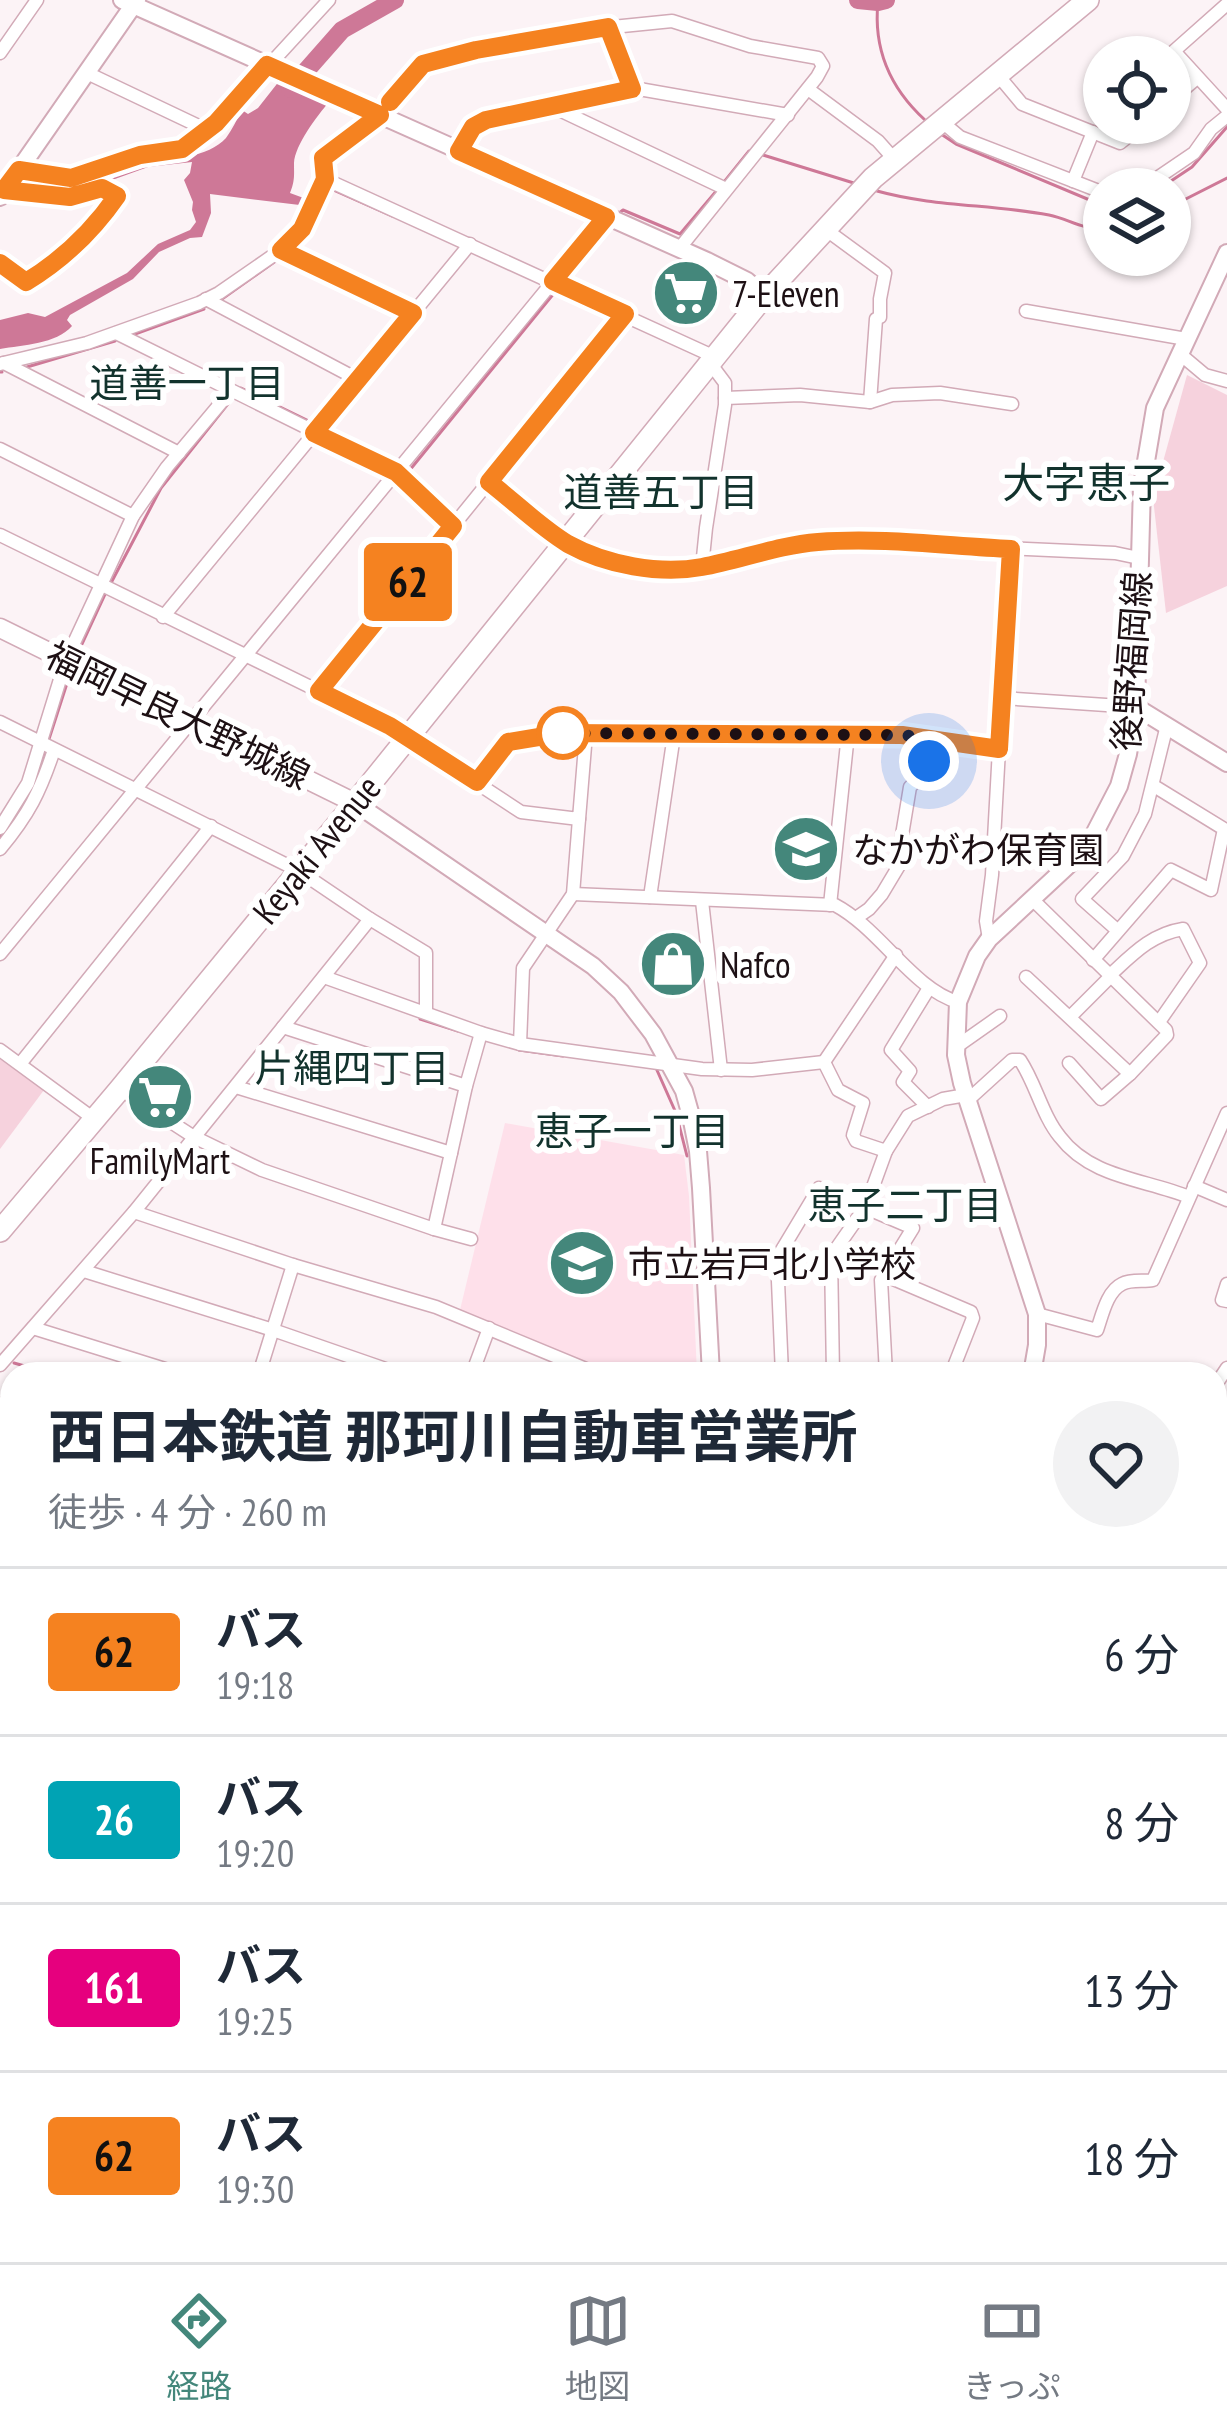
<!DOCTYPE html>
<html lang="ja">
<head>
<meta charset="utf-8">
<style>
	body { margin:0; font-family:"PT Sans Narrow","Noto Sans JP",sans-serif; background:#f2f2f3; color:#1f2937; height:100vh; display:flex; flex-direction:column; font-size:45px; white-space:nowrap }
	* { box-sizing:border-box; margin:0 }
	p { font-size:39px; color:#747a83 }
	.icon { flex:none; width:66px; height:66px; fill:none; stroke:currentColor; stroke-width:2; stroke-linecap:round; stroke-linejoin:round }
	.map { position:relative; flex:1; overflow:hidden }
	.panel { position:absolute; left:0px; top:1362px; width:1227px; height:900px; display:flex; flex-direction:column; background:#fff; border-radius:36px 36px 0 0; box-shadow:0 3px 9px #0004 }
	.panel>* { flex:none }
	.badge { padding:0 24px; border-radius:9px; font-size:42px; line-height:78px }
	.fabs { position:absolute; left:1083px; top:36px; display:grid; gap:24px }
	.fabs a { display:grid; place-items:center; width:108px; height:108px; border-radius:50%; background:#fff; box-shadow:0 3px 9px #0004; font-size:60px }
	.you { position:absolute; width:60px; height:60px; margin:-30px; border:9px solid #fff; border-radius:50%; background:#1a73e8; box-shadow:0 0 0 18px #1a73e833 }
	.map>.badge { position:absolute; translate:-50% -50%; box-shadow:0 0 0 6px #fff }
	.round { display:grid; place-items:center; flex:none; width:126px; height:126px; border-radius:63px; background:#f2f2f3 }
	.overview { display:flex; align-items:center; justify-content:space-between; height:204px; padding:0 48px }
	h1 { font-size:57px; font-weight:700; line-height:90px }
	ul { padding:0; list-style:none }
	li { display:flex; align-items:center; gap:36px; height:168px; padding:0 48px; border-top:3px solid #e0e1e3 }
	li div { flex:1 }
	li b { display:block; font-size:45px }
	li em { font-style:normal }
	li .badge { min-width:132px; font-weight:700; text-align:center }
	.menu { display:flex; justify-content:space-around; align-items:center; height:168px; border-top:3px solid #e0e1e3; background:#fff; font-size:33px; color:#747a83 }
	.menu a { display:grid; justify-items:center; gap:6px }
	.menu .current { color:#44877b }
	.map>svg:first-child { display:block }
</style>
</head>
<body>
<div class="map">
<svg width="1227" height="2262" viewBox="0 0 1227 2262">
	<rect width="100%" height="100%" fill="#fcf3f6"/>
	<polygon fill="#fee0ea" points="505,1123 684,1155 689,1196 697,1374 609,1374 460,1310"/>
	<g fill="#f6d2dd">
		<polygon points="1187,375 1227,395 1227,586 1166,613 1153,498"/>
		<polygon points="0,1058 44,1090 0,1149"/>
		<polygon points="1215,1958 1227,1961 1227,2262 1222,2262 1221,2253 1215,2240"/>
	</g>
	<g fill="#ce7897">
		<path d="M 280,80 L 329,102 C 317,116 295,145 294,163 C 294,175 295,181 290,193 L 309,200 L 308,206 L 210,194 L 211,213 L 202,237 L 190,238 L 159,252 L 133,279 L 70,315 L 67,320 L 72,326 C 56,344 23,345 0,349 L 0,320 L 28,313 L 45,317 L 127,273 L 158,244 L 190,230 L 196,222 L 192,210 L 193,202 L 184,180 L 190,173 L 192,162 L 148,167 L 147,163 C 171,158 208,158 226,138 C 232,130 237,119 242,110 L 248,114 L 258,108 Z"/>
		<polygon points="1215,2240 1221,2253 1222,2262 1091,2262 1087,2250 1215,2250"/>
	</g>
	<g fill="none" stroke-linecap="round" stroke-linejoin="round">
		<g stroke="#ce7897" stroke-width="3">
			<path d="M 878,2 C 873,50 890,88 925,120"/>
			<polyline points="941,134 956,144 1104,206"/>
			<polyline points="763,155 857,184"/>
			<polyline points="102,182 149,165"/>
			<polyline points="724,182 749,151 754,152"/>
			<polyline points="20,184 76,191"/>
			<polyline points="1159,189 1192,167 1227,127"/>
			<path d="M 877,191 C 935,207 991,204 1049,215 C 1070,219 1082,231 1104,227"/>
			<polyline points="1170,207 1227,178"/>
			<polyline points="319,209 331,189 392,216"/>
			<polyline points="618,214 623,210 680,234 718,189"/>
			<polyline points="296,248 308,233"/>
			<polyline points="562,284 609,227"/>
			<polyline points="222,299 280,258"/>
			<polyline points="135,334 204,309"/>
			<polyline points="27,367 115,341"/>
			<polyline points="0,372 2,372"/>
			<polyline points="241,388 313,423"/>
			<polyline points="326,430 358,446"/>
			<polyline points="364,448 397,464"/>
			<polyline points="409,471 555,292"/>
			<polyline points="111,583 161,488 231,400"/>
			<polyline points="75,659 106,592"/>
			<polyline points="49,739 70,674"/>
			<polyline points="34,784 46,748"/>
			<polyline points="0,837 19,814"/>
			<polyline points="420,1015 420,1019 458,1031"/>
			<polyline points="519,1050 563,1056"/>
			<polyline points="656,1068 676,1113 687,1156"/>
			<polyline points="14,1363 53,1374"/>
			<polyline points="248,2262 286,2255 318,2262"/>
			<polyline points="338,2262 357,2256 376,2255 384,2262"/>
		</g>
		<g stroke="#ce7897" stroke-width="18">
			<polyline points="858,0 878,2 886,0"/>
			<polyline points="290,89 342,30 395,0"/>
		</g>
		<defs>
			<g id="street">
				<polyline points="1227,4 1174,51 1227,109"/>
				<polyline points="608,27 631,90"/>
				<polyline points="0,53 37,0"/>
				<polyline points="87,73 207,130"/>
				<polyline points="997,74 1022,104 1120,143 1145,123"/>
				<polyline points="808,89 878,141 894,159"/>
				<polyline points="1170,101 1197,78"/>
				<polyline points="551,106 726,189"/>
				<polyline points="941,121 960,137 1104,193"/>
				<polyline points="459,151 473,127 486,120 631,90 639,89 788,115"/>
				<polyline points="19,170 71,178 140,155 182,149 216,123 329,0"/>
				<polyline points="325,179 715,357"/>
				<polyline points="1073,181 1093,132"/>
				<polyline points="1141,189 1194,153 1211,129 1227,116"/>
				<polyline points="825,229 885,273 880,299 880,317 876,319 870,402"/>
				<polyline points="281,250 413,313"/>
				<path d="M 0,263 L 26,282 C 64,259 92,232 117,196 L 102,188 L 71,197 L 1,191"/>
				<polyline points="206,299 357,379"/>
				<polyline points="1026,311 1186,339"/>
				<polyline points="116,333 396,472 453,526"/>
				<polyline points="1180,354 1205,375 1227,381"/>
				<polyline points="4,363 179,453"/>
				<polyline points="0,364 87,343 199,303 219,293 281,250 301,229 325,179 323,159 380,115 423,65 476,50 573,31 672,21 750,46 818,58 823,66 817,77 679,249"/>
				<polyline points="725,398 800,395 870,402 892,395 940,393 1012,404"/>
				<polyline points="0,449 133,516"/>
				<path d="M 489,482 C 515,502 541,528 569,544 C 666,599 751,544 850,541 L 1115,553 L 1139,558"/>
				<polyline points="0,535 390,726 521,812 579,819 586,734 563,732 508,742 477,781"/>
				<polyline points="702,567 706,528 725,405 725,383 710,363"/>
				<polyline points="163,617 470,244"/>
				<polyline points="319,691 625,314"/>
				<polyline points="1002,698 1136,707"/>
				<polyline points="0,722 299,871 370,919 134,1212 0,1365"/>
				<polyline points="586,734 901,735 999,749 1011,549"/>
				<polyline points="579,819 573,894 523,968 520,1044 702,1069 752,1070 824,1062"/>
				<polyline points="0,828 28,783 66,660 133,516 167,467 230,392"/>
				<path d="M 0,849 C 29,814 40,792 54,750"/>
				<path d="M 573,894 L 835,905 C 879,928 914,990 958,1002"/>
				<polyline points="650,897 674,735"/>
				<polyline points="1032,899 1166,1030 1167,1035 1130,1074 1101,1099 1069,1063"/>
				<polyline points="702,901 721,1070"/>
				<polyline points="830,905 848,734"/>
				<polyline points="856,918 869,909 882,894 900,864 900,847 910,787 921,776 929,761 933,739"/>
				<polyline points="370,919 426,953 426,1012"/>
				<polyline points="1117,930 1082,899 1123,856 1145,814 1167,725"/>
				<polyline points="989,939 986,921 992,875 999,749"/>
				<polyline points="0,954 606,217"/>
				<polyline points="1093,960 1171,870 1211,890 1224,829 1154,786"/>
				<path d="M 1109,976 C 1132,955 1151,934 1183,929 L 1200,963 L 1159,1022"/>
				<polyline points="324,977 481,1033 520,1044"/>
				<polyline points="1026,977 1130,1074"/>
				<polyline points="1071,1016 1110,977"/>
				<polyline points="283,1027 466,1086"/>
				<polyline points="956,1047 1000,1016"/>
				<polyline points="0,1050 94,1119"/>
				<polyline points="824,1062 838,1090 863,1103 853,1135 856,1141 886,1151 908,1116 943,1099 966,1095"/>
				<polyline points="824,1062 896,955"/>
				<polyline points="20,1064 211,826"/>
				<polyline points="236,1087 451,1153"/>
				<polyline points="120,1089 194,1137 262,1170 434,1229 471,1239"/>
				<path d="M 968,1100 L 1012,1060 L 1020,1060 C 1036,1084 1042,1115 1060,1137 C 1091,1178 1145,1179 1189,1197"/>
				<polyline points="928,1107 903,1082 910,1071 891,1050 929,988"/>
				<polyline points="1194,1186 1227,1200"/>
				<polyline points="134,1212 293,1265 436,1307 598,1374"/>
				<polyline points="434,1229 466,1086 481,1033"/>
				<polyline points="84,1271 273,1330 400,1374"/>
				<polyline points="884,1275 881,1280 886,1374"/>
				<polyline points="1227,1284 1222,1300 1227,1301"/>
				<path d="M 1037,1314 L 1097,1330 C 1102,1316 1107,1291 1122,1284 C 1131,1279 1144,1282 1153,1280 L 1227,1113"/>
				<polyline points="33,1328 181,1374"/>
				<polyline points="259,1374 293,1265"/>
				<polyline points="472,1374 489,1328"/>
				<polyline points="782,1374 777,1258 819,1188 913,1228 884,1275 971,1312 973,1318 951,1374"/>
				<polyline points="833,1374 831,1256 866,1206 886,1151"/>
				<polyline points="1215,1386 1227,1368"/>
				<polyline points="0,1519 12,1519"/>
				<polyline points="1215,1644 1227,1650"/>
				<polyline points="0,1688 12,1671"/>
				<polyline points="1215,1714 1227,1695"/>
				<polyline points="1215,1796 1226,1770"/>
				<polyline points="0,1919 12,1928"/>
				<polyline points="0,1998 3,1999 6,2012 12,2126"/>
				<polyline points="0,2242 12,2244"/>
				<polyline points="559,2250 573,2262"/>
				<polyline points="750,2250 762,2262"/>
				<polyline points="800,2250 828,2253 835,2250"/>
				<polyline points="911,2250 913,2262"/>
				<polyline points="481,2262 487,2250"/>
				<polyline points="593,2262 600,2250"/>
				<polyline points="630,2262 637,2250"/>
				<polyline points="961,2262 981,2250"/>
			</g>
			<g id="secondary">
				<polyline points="122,0 707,261 747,281 764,296"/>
				<polyline points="0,197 137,0"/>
				<polyline points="1136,707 1227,763"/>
				<polyline points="355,803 593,966 621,992 653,1034 684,1091 691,1116 698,1151 701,1188 711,1374"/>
				<polyline points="1032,1374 1037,1345 1037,1314 962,1083 956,1055 958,1002 977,956 989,939 1074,860 1090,842 1119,786 1128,754 1136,707 1142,485 1155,408 1227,253"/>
				<polyline points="0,1406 12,1410"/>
				<polyline points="1215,1867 1227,1870"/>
				<polyline points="769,2262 770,2250"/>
			</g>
			<polyline id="primary" points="0,628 355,803"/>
			<polyline id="highway" points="0,1231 120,1089 355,803 764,296 873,178 1088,0"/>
		</defs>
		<use href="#street" stroke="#d2aab7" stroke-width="15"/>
		<use href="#secondary" stroke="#d2aab7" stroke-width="20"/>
		<use href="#primary" stroke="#d2aab7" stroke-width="21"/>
		<use href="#highway" stroke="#d2aab7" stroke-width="24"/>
		<use href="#street" stroke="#fff" stroke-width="12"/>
		<use href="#secondary" stroke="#fff" stroke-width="16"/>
		<use href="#primary" stroke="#fff" stroke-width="18"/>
		<use href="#highway" stroke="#fff" stroke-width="21"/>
	</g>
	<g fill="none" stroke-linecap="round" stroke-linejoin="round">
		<defs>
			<path id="line" d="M 0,263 L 26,282 C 64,259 92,232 117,196 L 102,188 L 70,197 L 4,190 L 19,170 L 71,178 L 140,155 L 182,149 L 216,123 L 267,65 L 380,115 L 323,158 L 325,179 L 302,229 L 281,250 L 413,313 L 314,433 L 396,472 L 453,526 L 319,691 L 390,726 L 477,782 L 508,742 L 563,733 L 902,735 L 999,749 L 1011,549 C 947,546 882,537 818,542 C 779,545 740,560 702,567 C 660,575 606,565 568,544 C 540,527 515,502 489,482 L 625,314 L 553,281 L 606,217 L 459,151 L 473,127 L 486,120 L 632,89 L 608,27 L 476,50 L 423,64 L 390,102"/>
		</defs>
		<use href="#line" stroke="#fff" stroke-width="27"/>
		<use href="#line" stroke="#f58220" stroke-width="18"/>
		<polyline stroke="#1d1014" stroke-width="12" stroke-dasharray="0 21.6" points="563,733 902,735 933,739 929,761"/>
	</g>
	<defs>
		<symbol id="supermarket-disc" viewBox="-11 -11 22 22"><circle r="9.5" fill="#44877b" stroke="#fff"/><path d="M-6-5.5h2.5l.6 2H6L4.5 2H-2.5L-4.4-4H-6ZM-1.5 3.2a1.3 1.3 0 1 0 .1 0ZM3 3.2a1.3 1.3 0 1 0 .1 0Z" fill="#fff"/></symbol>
		<symbol id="school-disc" viewBox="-11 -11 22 22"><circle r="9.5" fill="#44877b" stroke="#fff"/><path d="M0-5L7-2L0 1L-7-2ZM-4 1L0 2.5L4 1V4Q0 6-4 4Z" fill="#fff"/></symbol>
		<symbol id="shop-disc" viewBox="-11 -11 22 22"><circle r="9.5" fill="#44877b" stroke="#fff"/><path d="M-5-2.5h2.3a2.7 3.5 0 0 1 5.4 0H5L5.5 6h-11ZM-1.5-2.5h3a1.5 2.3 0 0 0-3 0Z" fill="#fff"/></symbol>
	</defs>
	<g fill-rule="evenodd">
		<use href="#supermarket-disc" x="648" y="255" width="76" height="76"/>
		<use href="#school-disc" x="768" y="811" width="76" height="76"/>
		<use href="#shop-disc" x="635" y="926" width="76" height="76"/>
		<use href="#supermarket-disc" x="122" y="1059" width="76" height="76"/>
		<use href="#school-disc" x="544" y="1225" width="76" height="76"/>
	</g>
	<circle fill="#fff" stroke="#f58220" stroke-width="6" cx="563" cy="733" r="24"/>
	<g text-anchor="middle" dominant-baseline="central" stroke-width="12" stroke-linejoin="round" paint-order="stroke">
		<g font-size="36" fill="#1d1014" stroke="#fff" text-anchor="start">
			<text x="732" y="293">7-Eleven</text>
			<text x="852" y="849">なかがわ保育園</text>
			<text x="720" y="964">Nafco</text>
			<text x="160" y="1160" text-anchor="middle">FamilyMart</text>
			<text x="628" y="1263">市立岩戸北小学校</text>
		</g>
		<g font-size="36" fill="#1d1014" stroke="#fff">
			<text transform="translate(1131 661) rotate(-86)">後野福岡線</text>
			<text transform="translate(178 715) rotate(26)">福岡早良大野城線</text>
			<text transform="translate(316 849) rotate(-51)">Keyaki Avenue</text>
		</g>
		<g font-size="39" fill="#12332d" stroke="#fff">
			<text x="187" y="382">道善一丁目</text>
			<text x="661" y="491">道善五丁目</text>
			<text x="352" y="1067">片縄四丁目</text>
			<text x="632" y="1130">恵子一丁目</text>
			<text x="905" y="1204">恵子二丁目</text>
		</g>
		<g font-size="42" fill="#12332d" stroke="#fff">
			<text x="1086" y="482">大字恵子</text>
		</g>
	</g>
</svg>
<div class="fabs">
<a><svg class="icon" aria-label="locate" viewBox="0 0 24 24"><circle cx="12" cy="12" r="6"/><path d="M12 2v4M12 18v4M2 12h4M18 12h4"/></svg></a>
<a><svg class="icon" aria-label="layers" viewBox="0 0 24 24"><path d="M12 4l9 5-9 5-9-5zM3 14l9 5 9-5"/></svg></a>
</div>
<div class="you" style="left:929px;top:761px"></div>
<b class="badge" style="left:408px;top:582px;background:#f58220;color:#111">62</b>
<section class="panel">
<div class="overview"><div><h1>西日本鉄道 那珂川自動車営業所</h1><p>徒歩 · 4 分 · 260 m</p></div><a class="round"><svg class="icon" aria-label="heart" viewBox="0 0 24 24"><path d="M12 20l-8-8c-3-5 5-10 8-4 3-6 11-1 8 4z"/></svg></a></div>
<ul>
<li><span class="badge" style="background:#f58220;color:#111">62</span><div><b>バス</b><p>19:18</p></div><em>6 分</em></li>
<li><span class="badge" style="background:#00a3b4;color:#fff">26</span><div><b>バス</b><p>19:20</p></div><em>8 分</em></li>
<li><span class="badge" style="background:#e6007e;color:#fff">161</span><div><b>バス</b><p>19:25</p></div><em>13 分</em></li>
<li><span class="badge" style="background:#f58220;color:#111">62</span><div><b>バス</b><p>19:30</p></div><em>18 分</em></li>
</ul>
</section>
</div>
<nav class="menu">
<a class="current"><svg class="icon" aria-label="directions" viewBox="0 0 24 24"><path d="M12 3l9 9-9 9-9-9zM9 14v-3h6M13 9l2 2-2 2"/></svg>経路</a>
<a><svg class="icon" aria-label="map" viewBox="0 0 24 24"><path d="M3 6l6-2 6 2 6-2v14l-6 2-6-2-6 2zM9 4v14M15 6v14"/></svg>地図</a>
<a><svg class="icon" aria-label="tickets" viewBox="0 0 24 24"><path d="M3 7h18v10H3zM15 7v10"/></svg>きっぷ</a>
</nav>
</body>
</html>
